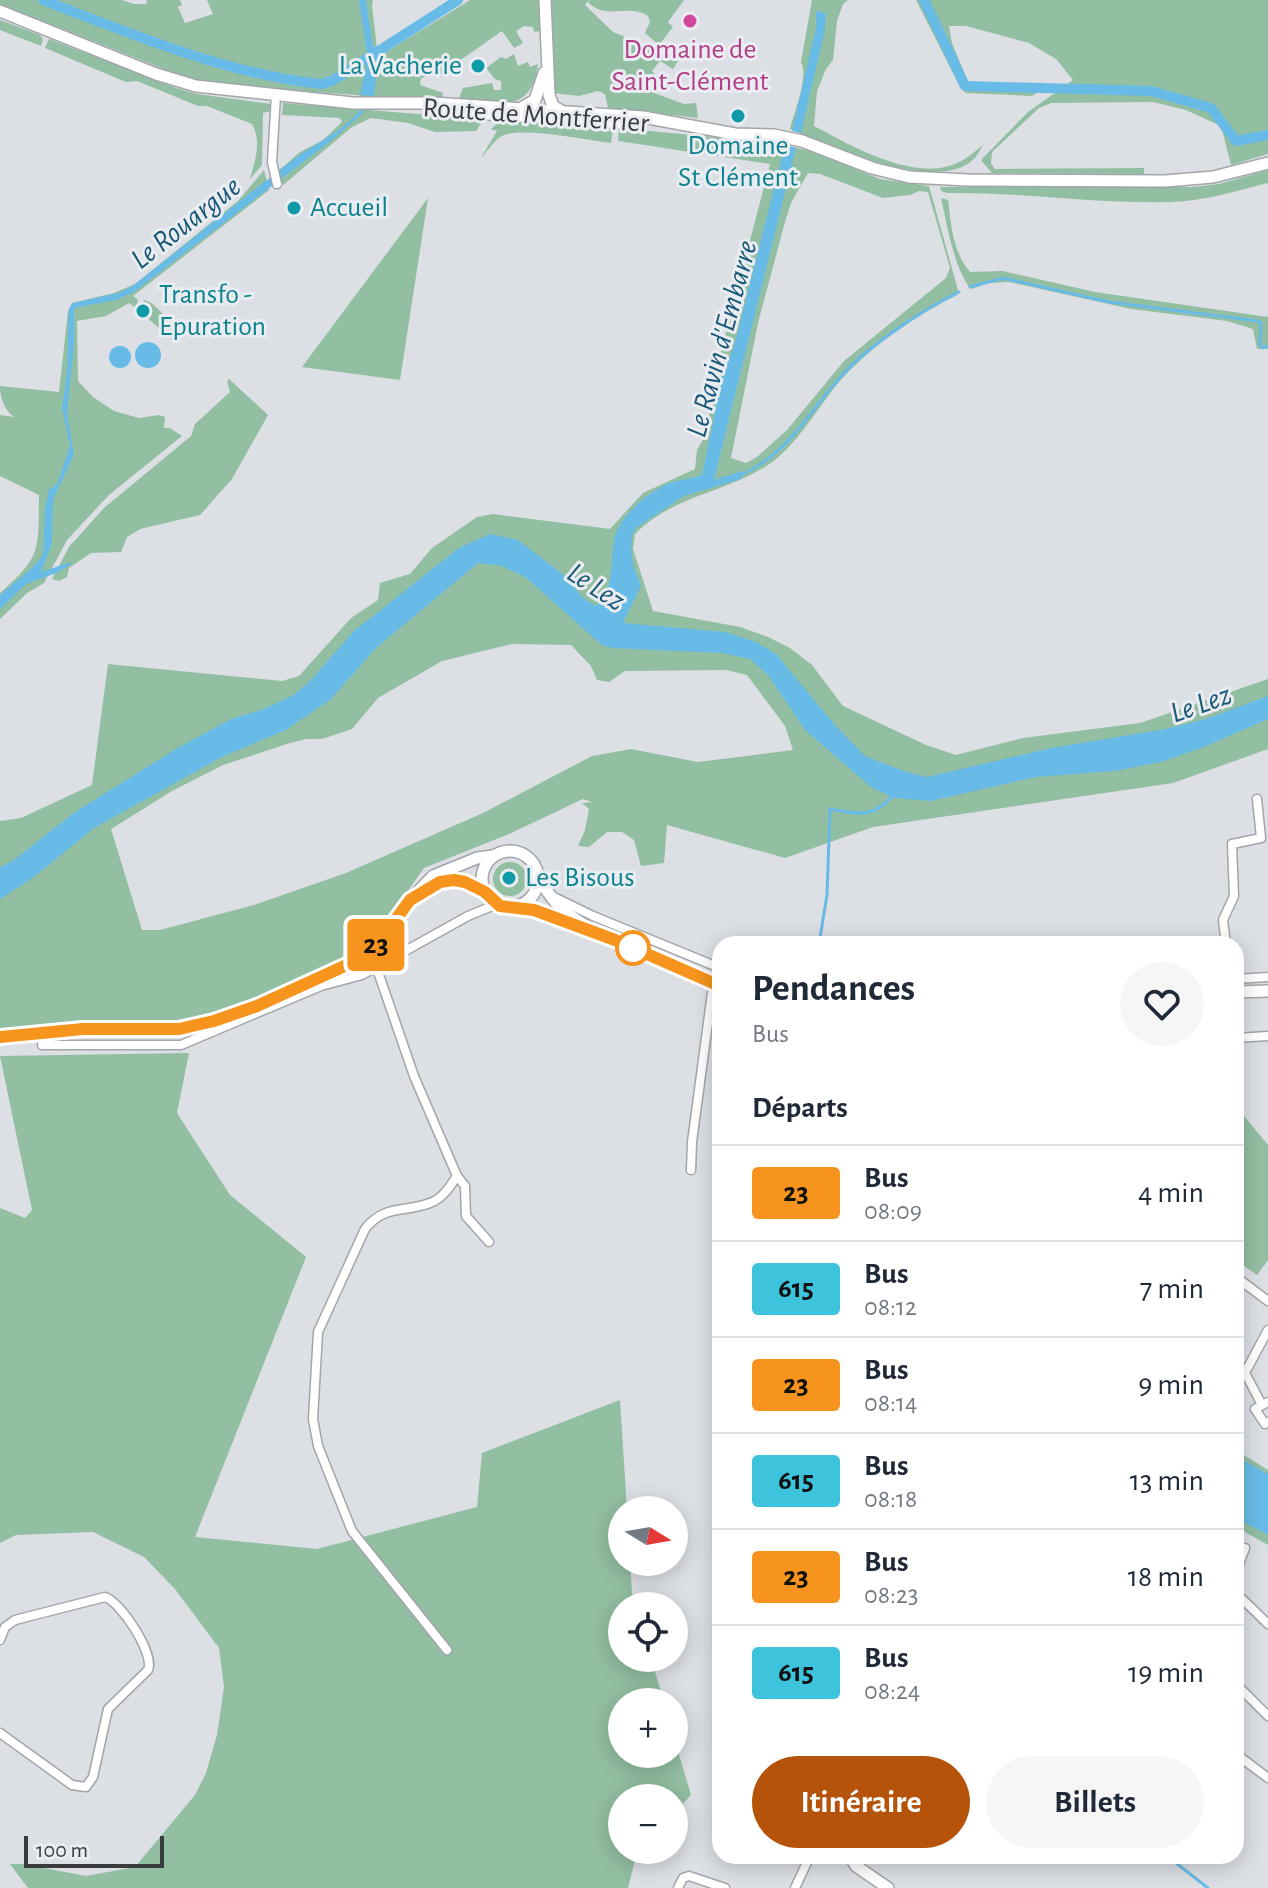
<!DOCTYPE html>
<html lang="fr">
<head>
<meta charset="utf-8">
<style>
	body { margin:0; font-family:"Alegreya Sans",sans-serif; background:#f6f6f7; color:#1f2937; height:100vh; display:flex; flex-direction:column; font-size:30px; white-space:nowrap }
	* { box-sizing:border-box; margin:0 }
	p { font-size:26px; color:#747a83 }
	.icon { flex:none; width:44px; height:44px; fill:none; stroke:currentColor; stroke-width:2; stroke-linecap:round; stroke-linejoin:round }
	.map { position:relative; flex:1; overflow:hidden }
	.drawer { position:absolute; left:712px; top:936px; width:532px; height:928px; display:flex; flex-direction:column; background:#fff; border-radius:24px; box-shadow:0 4px 20px #0003 }
	.drawer>* { flex:none }
	.badge { padding:0 16px; border-radius:6px; font-size:28px; line-height:52px }
	.needle { width:52px; rotate:101deg }
	.buttons { position:absolute; left:608px; top:1496px; display:grid; gap:16px }
	.buttons a { display:grid; place-items:center; width:80px; height:80px; border-radius:50%; background:#fff; box-shadow:0 4px 20px #0003; font-size:40px }
	.scale { position:absolute; left:24px; bottom:20px; width:140px; box-sizing:border-box; padding-left:8px; border:4px solid #393b3d; border-top:0; font-size:22px; line-height:28px; white-space:nowrap; color:#393b3d; -webkit-text-stroke:6px #e9edf1; paint-order:stroke }
	.map>.badge { position:absolute; translate:-50% -50%; box-shadow:0 0 0 4px #fff }
	h2 { padding:0 40px; font-size:30px; line-height:72px }
	.round { display:grid; place-items:center; flex:none; width:84px; height:84px; border-radius:42px; background:#f6f6f7 }
	.overview { display:flex; align-items:center; justify-content:space-between; height:136px; padding:0 40px }
	h1 { font-size:38px; font-weight:700; line-height:60px }
	.primary-button { display:flex; gap:16px; margin-top:auto; padding:16px 40px }
	.primary-button a { flex:1; height:92px; border-radius:48px; background:#b45309; color:#fff; font-size:32px; font-weight:700; line-height:92px; text-align:center }
	.primary-button a+a { background:#f6f6f7; color:#1f2937 }
	ul { padding:0; list-style:none }
	li { display:flex; align-items:center; gap:24px; height:96px; padding:0 40px; border-top:2px solid #e0e1e3 }
	li div { flex:1 }
	li b { display:block; font-size:30px }
	li em { font-style:normal }
	li .badge { min-width:88px; font-weight:700; text-align:center }
	.map>svg:first-child { display:block }
</style>
</head>
<body>
<div class="map">
<svg width="1268" height="1888" viewBox="0 0 1268 1888">
	<rect width="100%" height="100%" fill="#dcdfe4"/>
	<g fill="#92bea2" fill-rule="evenodd">
		<polygon points="0,0 122,0 134,4 146,4 147,0 180,0 182,5 178,7 185,23 213,14 207,0 360,0 370,59 383,54 470,0 539,0 540,31 534,32 533,27 524,26 516,31 523,43 514,48 502,31 445,71 446,75 443,77 439,72 421,78 420,85 443,93 442,101 375,100 357,95 238,87 189,79 0,4"/>
		<polygon points="366,0 373,0 372,6 377,48 453,0 464,0 379,53 376,53 370,35"/>
		<polygon points="551,0 589,0 585,5 613,32 670,55 678,61 673,69 660,61 652,71 658,79 654,93 684,104 696,103 698,118 608,108 605,94 598,91 579,96 553,93"/>
		<path d="M 590,0 L 684,0 L 668,22 L 673,27 L 659,45 L 645,33 L 650,22 L 648,16 C 628,3 606,21 588,2 Z"/>
		<path d="M 812,0 L 848,0 L 843,4 L 837,21 L 833,60 L 826,69 L 817,91 L 814,126 C 850,145 910,180 952,165 C 964,161 975,152 984,144 C 981,148 977,156 974,159 C 936,195 832,146 790,129 C 794,113 809,76 801,62 Z"/>
		<polygon points="916,0 1268,0 1268,154 1231,165 1221,126 1186,110 1153,102 1051,103 1039,108 992,152 991,164 995,169 1144,168 1144,174 992,173 981,160 1028,112 1073,80 1056,59 1029,43 966,26 949,26 952,43 969,84 1045,88 1032,96 966,93 961,89"/>
		<polygon points="0,20 40,35 43,39 41,46 0,30"/>
		<path d="M 49,39 L 176,88 L 197,94 L 271,104 L 271,111 L 263,113 L 262,165 L 250,179 C 255,161 262,141 252,124 L 207,106 L 198,106 L 137,81 L 126,82 L 45,48 Z"/>
		<path d="M 514,54 L 518,66 L 528,62 L 530,67 L 538,64 C 532,115 496,104 458,101 L 463,88 L 492,83 L 494,90 L 501,90 L 501,81 L 495,79 L 486,68 L 501,57 L 506,59 Z"/>
		<polygon points="283,103 479,119 482,122 476,131 435,132 408,123 371,118 352,127 283,185 277,172 300,152 323,140 342,122 340,118 282,115"/>
		<path d="M 499,122 L 610,127 L 613,130 L 611,143 C 588,140 523,127 504,135 C 494,139 488,151 481,158 L 497,131 L 491,129 Z"/>
		<path d="M 619,128 L 777,143 L 814,152 L 880,179 L 929,186 L 958,290 L 957,295 C 915,316 870,347 839,382 C 818,407 796,447 768,465 C 725,493 674,495 635,534 L 633,549 L 653,611 L 740,627 L 768,637 L 790,648 L 812,665 L 843,706 L 926,745 L 956,755 L 1023,738 L 1140,723 L 1268,679 L 1268,749 L 1173,783 L 873,827 L 785,858 L 667,825 L 664,863 L 641,866 L 634,840 L 622,832 L 607,832 L 589,847 L 578,846 L 585,830 L 589,809 L 582,803 L 592,802 L 583,799 L 509,834 L 424,868 L 360,959 L 257,1006 L 179,1029 L 0,1037 L 0,821 L 21,818 L 92,785 L 108,664 L 282,681 L 299,676 L 351,618 L 378,600 L 380,583 L 410,574 L 432,548 L 477,517 L 493,514 L 610,529 L 643,493 L 695,469 L 697,450 L 705,436 L 722,348 L 770,164 L 618,141 ZM 808,173 L 820,174 L 883,198 L 910,195 L 919,191 L 928,192 L 950,268 L 946,278 L 844,361 L 787,430 L 757,457 L 746,463 L 731,458 L 758,323 L 785,222 L 791,203 ZM 512,644 L 571,645 L 591,666 L 597,680 L 609,682 L 625,671 L 726,670 L 747,675 L 785,726 L 793,750 L 698,762 L 631,749 L 592,756 L 483,813 L 346,873 L 254,905 L 160,930 L 142,930 L 111,829 L 172,791 L 223,765 L 290,743 L 306,739 L 322,739 L 352,729 L 378,698 L 442,661 Z"/>
		<path d="M 264,170 L 269,190 L 133,296 L 138,300 L 136,308 L 129,303 L 106,316 L 77,321 L 78,381 L 93,397 L 114,411 L 139,418 L 159,415 L 165,417 L 164,428 L 170,428 L 182,436 L 109,495 L 67,540 L 44,583 L 27,593 L 0,619 L 0,593 C 43,556 38,548 39,495 L 0,476 L 0,415 L 14,417 C 4,410 0,397 0,386 L 59,392 L 68,311 L 72,303 L 114,293 L 135,284 L 238,201 Z"/>
		<path d="M 1268,170 L 1268,183 C 1236,191 1204,201 1171,202 C 1096,204 1022,192 947,193 L 941,191 L 940,187 L 1193,187 L 1219,184 Z"/>
		<polygon points="428,198 400,380 302,367"/>
		<path d="M 941,198 L 948,200 C 951,224 953,253 970,272 L 1003,271 L 1095,292 L 1268,317 L 1268,349 L 1257,349 L 1253,329 L 1227,321 L 1131,309 L 1009,282 L 989,283 L 971,289 C 954,269 947,224 941,198 Z"/>
		<path d="M 144,300 C 154,302 167,318 173,327 L 171,339 L 143,314 L 145,312 L 140,306 Z"/>
		<polygon points="229,379 268,415 232,479 200,515 140,529 127,537 121,552 91,553 69,568 67,577 59,581 52,579 69,547 104,508 191,436 195,424 230,392 227,382"/>
		<circle cx="510" cy="879" r="17"/>
		<polygon points="189,1053 177,1113 230,1195 306,1257 195,1537 317,1549 477,1507 482,1453 620,1400 627,1510 622,1510 622,1562 630,1562 632,1593 636,1606 622,1606 622,1658 651,1658 664,1702 622,1702 622,1754 674,1754 674,1738 691,1795 674,1813 674,1798 622,1798 622,1850 641,1850 636,1856 628,1888 28,1888 10,1864 23,1864 86,1876 135,1867 195,1795 206,1773 217,1735 224,1687 219,1648 175,1589 144,1557 93,1532 16,1535 0,1543 0,1208 25,1218 32,1210 0,1056"/>
		<polygon points="1244,1116 1268,1145 1268,1260 1257,1275 1236,1260 1236,1118"/>
		<polygon points="1236,1450 1268,1470 1268,1545 1236,1527"/>
	</g>
	<g fill="#69bbe7">
		<polygon points="359,0 366,0 372,42 378,57 374,96 360,95 368,60"/>
		<polygon points="816,11 826,13 825,29 801,133 792,131 816,28"/>
		<path d="M 361,107 L 364,108 L 362,114 L 333,139 L 134,292 L 116,300 L 74,308 L 74,344 L 67,414 L 74,454 L 53,500 L 52,544 L 41,572 L 71,562 L 70,565 L 56,573 L 26,584 L 0,609 L 0,595 L 32,568 L 43,555 L 45,509 L 49,490 L 57,484 L 70,446 L 62,407 L 67,374 L 69,309 L 73,303 L 119,293 L 134,285 C 187,243 241,200 294,159 C 310,147 354,125 361,107 Z"/>
		<path d="M 785,145 L 796,148 L 714,480 L 742,471 L 741,479 L 684,496 L 636,528 L 632,536 L 631,548 L 633,565 L 641,586 L 623,623 L 725,632 L 756,642 L 776,654 L 834,724 L 865,756 L 903,771 L 927,777 L 1051,748 L 1165,729 L 1206,719 L 1268,696 L 1268,719 L 1204,747 L 1161,762 L 1115,771 L 1036,777 L 931,801 L 894,798 L 871,787 L 805,730 L 768,675 L 750,659 L 722,653 L 612,648 L 602,645 L 525,577 L 502,566 L 478,563 L 376,648 L 331,699 L 286,730 L 222,757 L 94,828 L 34,877 L 0,899 L 0,867 L 14,860 L 75,812 L 176,749 L 231,719 L 264,709 L 295,694 L 310,681 L 354,631 L 459,548 L 490,534 L 518,540 L 565,576 L 583,598 L 596,606 C 615,587 610,563 614,540 C 619,517 645,495 665,485 C 677,479 690,480 702,475 L 725,364 L 731,355 L 736,339 Z"/>
		<circle cx="148" cy="355" r="13"/>
		<circle cx="120" cy="357" r="11"/>
		<polygon points="1236,1456 1268,1474 1268,1535 1236,1518"/>
	</g>
	<g fill="none" stroke-linecap="round" stroke-linejoin="round">
		<g stroke="#69bbe7" stroke-width="3">
			<polyline points="970,287 1003,278 1109,302 1258,321 1261,323 1260,345 1263,348 1268,346"/>
			<path d="M 741,475 C 791,452 809,411 844,373 C 871,344 924,309 959,292"/>
			<path d="M 819,944 L 827,895 L 830,809 C 858,814 874,819 894,794"/>
			<polyline points="1167,1856 1208,1888"/>
		</g>
		<g stroke="#69bbe7" stroke-width="10">
			<path d="M 43,0 C 129,33 229,75 321,84 L 332,81 L 458,0"/>
			<polyline points="924,0 965,86 1151,91 1211,108 1236,141 1268,135"/>
		</g>
		<defs>
			<g id="street">
				<polyline points="276,95 272,162 277,184"/>
				<polyline points="554,897 593,916 720,968"/>
				<polyline points="1226,944 1223,920 1234,896 1232,844 1261,838 1257,799"/>
				<path d="M 377,969 L 414,1076 L 457,1176 C 450,1187 442,1199 430,1203 C 404,1213 385,1204 365,1229 L 318,1332 L 313,1419 L 318,1446 L 352,1531 L 447,1650"/>
				<polyline points="1236,979 1268,977"/>
				<polyline points="1236,1038 1268,1036"/>
				<polyline points="42,1045 181,1045 321,986 362,975 468,916 497,904"/>
				<polyline points="691,1170 692,1142 712,993 717,984"/>
				<polyline points="457,1176 465,1186 466,1216 489,1242"/>
				<polyline points="1236,1277 1268,1301"/>
				<polyline points="1244,1371 1262,1405"/>
				<polyline points="1236,1373 1247,1369 1268,1330"/>
				<polyline points="1268,1402 1255,1409 1265,1424 1268,1422"/>
				<polyline points="1236,1572 1245,1548"/>
				<polyline points="1236,1593 1268,1624"/>
				<path d="M 0,1640 L 5,1627 L 15,1620 L 105,1597 C 121,1602 155,1654 148,1670 L 108,1709 L 93,1777 L 86,1787 L 72,1785 L 0,1733"/>
				<polyline points="1236,1684 1268,1716"/>
				<polyline points="1236,1754 1268,1778"/>
				<polyline points="678,1888 683,1878 689,1876 725,1888"/>
				<polyline points="795,1888 810,1856"/>
			</g>
			<g id="secondary">
				<polyline points="545,0 549,95 553,106 560,110"/>
				<polyline points="0,11 156,74 196,86 353,103 433,103 643,117 735,134 774,135 802,141 872,168 909,177 968,180 1165,181 1213,177 1268,163"/>
				<polyline points="523,107 535,100 544,73"/>
				<polyline points="444,111 638,124"/>
				<circle cx="510" cy="879" r="28"/>
				<path d="M 537,875 C 544,886 550,897 559,906 C 596,941 672,964 720,986"/>
				<path d="M 424,891 C 448,877 461,880 485,892"/>
				<polyline points="518,906 581,928"/>
				<polyline points="1236,992 1268,991"/>
				<polyline points="0,1037 83,1029 179,1029 214,1021 257,1006 360,959 380,941 410,900 433,876 477,858 493,856"/>
				<polyline points="850,1856 856,1866 888,1888"/>
			</g>
		</defs>
		<use href="#street" stroke="#a2a5aa" stroke-width="11"/>
		<use href="#secondary" stroke="#a2a5aa" stroke-width="14"/>
		<use href="#street" stroke="#fff" stroke-width="8"/>
		<use href="#secondary" stroke="#fff" stroke-width="11"/>
	</g>
	<g fill="none" stroke-linecap="round" stroke-linejoin="round">
		<defs>
			<polyline id="line" points="0,1037 83,1029 179,1029 214,1021 257,1006 360,959 380,941 410,900 440,882 454,880 465,882 485,892 500,906 534,910 615,940 720,986"/>
		</defs>
		<use href="#line" stroke="#fff" stroke-width="18"/>
		<use href="#line" stroke="#f7941d" stroke-width="12"/>
	</g>
	<circle fill="#d1479c" stroke="#e9edf1" stroke-width="3" cx="690" cy="21" r="8"/>
	<g fill="#0f9aa8" stroke="#e9edf1" stroke-width="3">
		<circle cx="478" cy="66" r="8"/>
		<circle cx="738" cy="116" r="8"/>
		<circle cx="294" cy="208" r="8"/>
		<circle cx="143" cy="311" r="8"/>
		<circle cx="509" cy="878" r="8"/>
	</g>
	<circle fill="#fff" stroke="#f7941d" stroke-width="4" cx="633" cy="948" r="16"/>
	<g text-anchor="middle" dominant-baseline="central" stroke-width="6" stroke-linejoin="round" paint-order="stroke">
		<g font-size="28" fill="#b23c85" stroke="#e9edf1">
			<text x="690" y="50">Domaine de<tspan x="690" dy="32">Saint-Clément</tspan></text>
		</g>
		<g font-size="28" fill="#0d838f" stroke="#e9edf1" text-anchor="start">
			<text x="462" y="66" text-anchor="end">La Vacherie</text>
			<text x="738" y="146" text-anchor="middle">Domaine<tspan x="738" dy="32">St Clément</tspan></text>
			<text x="310" y="208">Accueil</text>
			<text x="159" y="295">Transfo -<tspan x="159" dy="32">Epuration</tspan></text>
			<text x="525" y="878">Les Bisous</text>
		</g>
		<g font-size="28" fill="#393b3d" stroke="#e9edf1">
			<text transform="translate(536 116) rotate(4)">Route de Montferrier</text>
		</g>
		<g font-size="30" font-style="italic" fill="#195876" stroke="#e9edf1">
			<text transform="translate(186 223) rotate(-38)">Le Rouargue</text>
			<text transform="translate(722 339) rotate(-75)">Le Ravin d'Embarre</text>
			<text transform="translate(596 587) rotate(33)">Le Lez</text>
			<text transform="translate(1201 704) rotate(-19)">Le Lez</text>
		</g>
	</g>
</svg>
<div class="buttons">
<a><svg class="needle" viewBox="-14 -14 28 28"><path d="M0-13l5 13h-10z" fill="#e53935"/><path d="M0 13l5-13h-10z" fill="#747a83"/></svg></a>
<a><svg class="icon" aria-label="locate" viewBox="0 0 24 24"><circle cx="12" cy="12" r="6"/><path d="M12 2v4M12 18v4M2 12h4M18 12h4"/></svg></a>
<a>+</a>
<a>−</a>
</div>
<div class="scale">100 m</div>
<b class="badge" style="left:376px;top:945px;background:#f7941d;color:#111">23</b>
<section class="drawer">
<div class="overview"><div><h1>Pendances</h1><p>Bus</p></div><a class="round"><svg class="icon" aria-label="heart" viewBox="0 0 24 24"><path d="M12 20l-8-8c-3-5 5-10 8-4 3-6 11-1 8 4z"/></svg></a></div>
<h2>Départs</h2>
<ul>
<li><span class="badge" style="background:#f7941d;color:#111">23</span><div><b>Bus</b><p>08:09</p></div><em>4 min</em></li>
<li><span class="badge" style="background:#3dc4dc;color:#111">615</span><div><b>Bus</b><p>08:12</p></div><em>7 min</em></li>
<li><span class="badge" style="background:#f7941d;color:#111">23</span><div><b>Bus</b><p>08:14</p></div><em>9 min</em></li>
<li><span class="badge" style="background:#3dc4dc;color:#111">615</span><div><b>Bus</b><p>08:18</p></div><em>13 min</em></li>
<li><span class="badge" style="background:#f7941d;color:#111">23</span><div><b>Bus</b><p>08:23</p></div><em>18 min</em></li>
<li><span class="badge" style="background:#3dc4dc;color:#111">615</span><div><b>Bus</b><p>08:24</p></div><em>19 min</em></li>
</ul>
<div class="primary-button"><a>Itinéraire</a><a>Billets</a></div>
</section>
</div>
</body>
</html>
